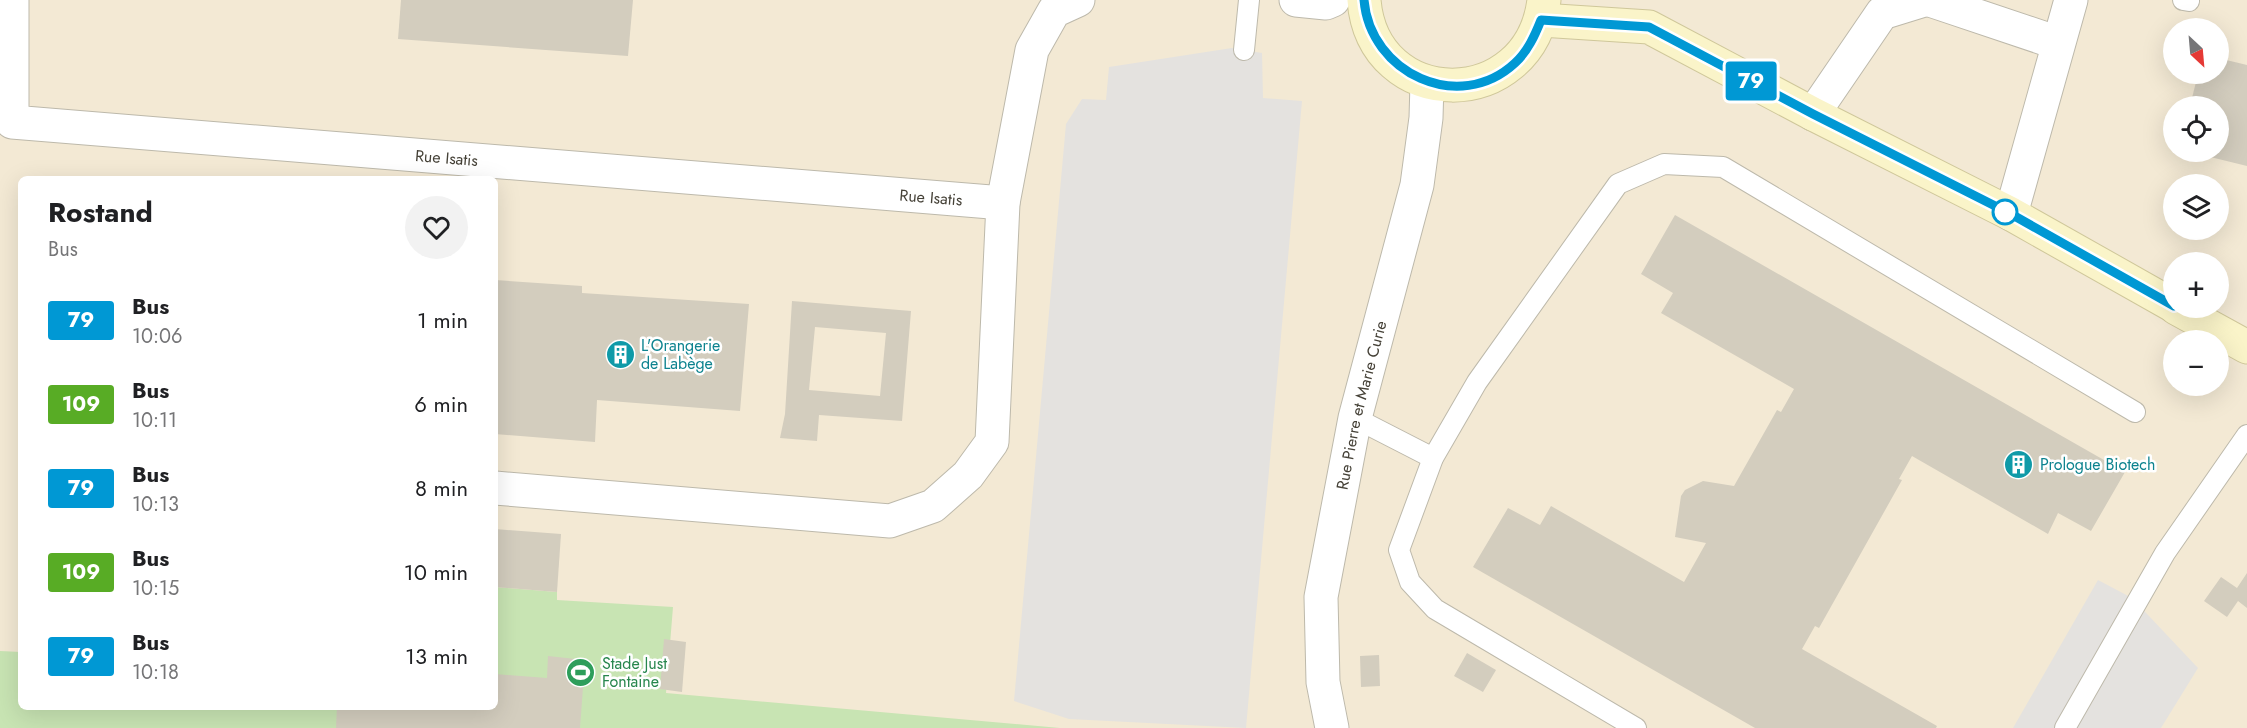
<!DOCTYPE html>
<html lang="fr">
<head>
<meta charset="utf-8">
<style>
	body { margin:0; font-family:Jost,sans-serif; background:#f2f2f2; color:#202124; height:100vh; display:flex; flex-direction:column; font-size:22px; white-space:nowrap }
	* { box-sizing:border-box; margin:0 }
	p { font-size:20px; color:#757577 }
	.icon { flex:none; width:33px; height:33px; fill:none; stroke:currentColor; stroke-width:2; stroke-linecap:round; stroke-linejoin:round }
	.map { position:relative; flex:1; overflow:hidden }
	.sheet { position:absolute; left:18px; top:176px; width:480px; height:534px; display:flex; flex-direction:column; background:#fff; border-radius:9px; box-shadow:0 6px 24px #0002 }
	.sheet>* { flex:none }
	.badge { padding:0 12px; border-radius:4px; font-size:21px; line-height:39px }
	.needle { width:39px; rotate:154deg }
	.controls { position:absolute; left:2163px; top:18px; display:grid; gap:12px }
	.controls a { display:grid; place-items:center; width:66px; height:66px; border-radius:50%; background:#fff; box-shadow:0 6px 24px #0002; font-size:30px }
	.map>.badge { position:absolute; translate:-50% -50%; box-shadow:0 0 0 3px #fff }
	.round { display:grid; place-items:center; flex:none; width:63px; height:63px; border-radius:32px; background:#f2f2f2 }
	.summary { display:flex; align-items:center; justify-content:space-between; height:102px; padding:0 30px }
	h1 { font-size:28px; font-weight:700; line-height:45px }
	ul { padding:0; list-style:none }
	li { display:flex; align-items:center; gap:18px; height:84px; padding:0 30px }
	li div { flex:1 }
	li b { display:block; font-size:22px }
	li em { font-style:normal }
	li .badge { min-width:66px; font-weight:700; text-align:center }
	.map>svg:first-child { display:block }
</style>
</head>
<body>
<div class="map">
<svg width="2247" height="728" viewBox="0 0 2247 728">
	<rect width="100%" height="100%" fill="#f2f0e7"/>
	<path fill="#f3e9d4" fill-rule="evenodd" d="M 0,0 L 2247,0 L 2247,728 L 0,728 ZM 2174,28 L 2218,28 L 2218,74 L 2174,74 ZM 2174,106 L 2218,106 L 2218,152 L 2174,152 ZM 21,178 L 495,178 L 495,706 L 21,706 ZM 2174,184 L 2218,184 L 2218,230 L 2174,230 ZM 2174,262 L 2218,262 L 2218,308 L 2174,308 ZM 2174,340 L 2218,340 L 2218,386 L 2174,386 Z"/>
	<polygon fill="#c8e4b3" points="495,587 557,592 557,600 673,607 666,693 1060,728 0,728 0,651 21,652 21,706 495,706"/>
	<g fill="#e4e2df">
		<polygon points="1232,48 1262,53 1263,98 1302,101 1246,728 1069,719 1014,701 1066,124 1082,99 1106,100 1109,67"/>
		<polygon points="2098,580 2132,598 2198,668 2161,728 2013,728"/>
	</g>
	<g fill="#d3cdbe" fill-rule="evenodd">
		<polygon points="401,0 633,0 628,56 398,39"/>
		<polygon points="2218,58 2247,65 2247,166 2190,152 2218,152 2218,106 2190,106 2198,74 2218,74"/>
		<polygon points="1675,215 2125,472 2091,531 2058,513 2048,534 1912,456 1899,479 1902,480 1819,628 1815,626 1802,649 1937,726 1936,728 1755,728 1473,567 1508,508 1540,525 1551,506 1684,582 1706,543 1675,537 1681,496 1685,490 1703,481 1734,486 1777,410 1781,412 1794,389 1661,313 1673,293 1641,274"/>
		<polygon points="495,280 582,286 582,293 749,304 740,411 597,400 595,442 495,434"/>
		<path d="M 792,301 L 911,311 L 902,421 L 819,415 L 817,441 L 780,438 L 785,414 ZM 815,327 L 886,333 L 880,396 L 809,390 Z"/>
		<polygon points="495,529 561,534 557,592 495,587"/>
		<polygon points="2247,573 2247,608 2238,601 2227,617 2204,601 2221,577 2237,588"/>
		<polygon points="664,639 686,642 682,692 660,689"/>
		<polygon points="1467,653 1496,670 1483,692 1454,676"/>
		<polygon points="1379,655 1380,686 1361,687 1360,656"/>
		<polygon points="548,656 585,660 580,728 336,728 337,706 495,706 495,674 547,678"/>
	</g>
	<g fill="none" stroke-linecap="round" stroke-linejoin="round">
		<defs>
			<g id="lane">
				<polyline points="2183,0 2189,1"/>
				<polyline points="1244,50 1249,0"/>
				<polyline points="1355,418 1433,458"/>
				<polyline points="1636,728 1435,609 1410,582 1399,550 1433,458 1477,382 1618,184 1664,164 1723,167 2135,412"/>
				<polyline points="2065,728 2165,553 2247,435"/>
			</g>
			<g id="street">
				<path id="s1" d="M 12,0 L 12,122 L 1003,203"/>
				<polyline points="1296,0 1326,3 1333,0"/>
				<polyline points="1930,0 2058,43"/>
				<polyline points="1813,114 1882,13 1924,0"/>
				<polyline points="2011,214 2071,0"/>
				<polyline points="495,488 890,521 933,506 968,475 992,442 1003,203 1032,50 1054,11 1078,0"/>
				<path id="s2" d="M 1332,728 L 1323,682 L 1321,597 L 1355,418 L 1417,185 L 1426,118 L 1427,83"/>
			</g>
			<g id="secondary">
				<path d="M 1364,0 C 1373,113 1530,114 1544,0"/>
				<polyline points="1541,20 1649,27 1813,114 2011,214 2174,306"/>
				<polyline points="2176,308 2247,347"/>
			</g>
		</defs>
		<use href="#lane" stroke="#bdb9ab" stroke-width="22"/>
		<use href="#street" stroke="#bdb9ab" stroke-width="35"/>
		<use href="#secondary" stroke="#cfc79a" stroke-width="35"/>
		<use href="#lane" stroke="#fff" stroke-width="20"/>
		<use href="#street" stroke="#fff" stroke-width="33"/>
		<use href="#secondary" stroke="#faf4c9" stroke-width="33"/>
	</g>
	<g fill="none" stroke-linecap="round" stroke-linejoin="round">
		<defs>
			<path id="line" d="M 1364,0 C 1370,73 1459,115 1515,63 C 1528,51 1535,35 1541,20 L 1649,27 L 1813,114 L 2011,214 L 2174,306"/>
		</defs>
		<use href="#line" stroke="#fff" stroke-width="14"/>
		<use href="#line" stroke="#0098d4" stroke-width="9"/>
	</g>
	<defs>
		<symbol id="building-disc" viewBox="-11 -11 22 22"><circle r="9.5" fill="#0f9aa8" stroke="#fff"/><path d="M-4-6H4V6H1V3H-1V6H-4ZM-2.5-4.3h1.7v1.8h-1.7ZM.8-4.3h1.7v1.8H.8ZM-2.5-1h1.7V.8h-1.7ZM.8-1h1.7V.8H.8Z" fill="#fff"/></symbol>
		<symbol id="stadium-disc" viewBox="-11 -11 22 22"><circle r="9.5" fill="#2e9e5b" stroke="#fff"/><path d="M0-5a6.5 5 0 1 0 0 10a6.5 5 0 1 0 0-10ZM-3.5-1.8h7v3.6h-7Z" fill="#fff"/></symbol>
	</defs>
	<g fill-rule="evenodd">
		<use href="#building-disc" x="604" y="338" width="33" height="33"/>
		<use href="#building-disc" x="2002" y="448" width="33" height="33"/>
		<use href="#stadium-disc" x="564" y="656" width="33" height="33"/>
	</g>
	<circle fill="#fff" stroke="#0098d4" stroke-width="3" cx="2005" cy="212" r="12"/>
	<g text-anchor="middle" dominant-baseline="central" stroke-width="5" stroke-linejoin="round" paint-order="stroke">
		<g font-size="16" fill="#454137" stroke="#fff">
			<text stroke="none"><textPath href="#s1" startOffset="558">Rue Isatis</textPath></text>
			<text stroke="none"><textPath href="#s1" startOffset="1044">Rue Isatis</textPath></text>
			<text stroke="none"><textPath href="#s2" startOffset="328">Rue Pierre et Marie Curie</textPath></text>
		</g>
		<g font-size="16" fill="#0d838f" stroke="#fff" text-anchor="start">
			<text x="641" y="345">L'Orangerie<tspan x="641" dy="18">de Labège</tspan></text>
			<text x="2040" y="464">Prologue Biotech</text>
		</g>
		<g font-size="16" fill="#27864d" stroke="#fff" text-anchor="start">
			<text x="602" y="663">Stade Just<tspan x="602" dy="18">Fontaine</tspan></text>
		</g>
	</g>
</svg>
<div class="controls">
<a><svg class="needle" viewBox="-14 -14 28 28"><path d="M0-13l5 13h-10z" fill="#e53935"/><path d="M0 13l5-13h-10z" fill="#757577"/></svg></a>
<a><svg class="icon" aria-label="locate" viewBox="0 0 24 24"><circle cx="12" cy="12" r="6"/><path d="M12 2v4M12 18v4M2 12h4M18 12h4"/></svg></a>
<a><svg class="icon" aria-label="layers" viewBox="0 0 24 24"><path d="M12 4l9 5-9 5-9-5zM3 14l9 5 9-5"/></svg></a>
<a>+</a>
<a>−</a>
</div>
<b class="badge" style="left:1751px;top:81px;background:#0098d4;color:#fff">79</b>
<section class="sheet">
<div class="summary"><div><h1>Rostand</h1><p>Bus</p></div><a class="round"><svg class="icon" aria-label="heart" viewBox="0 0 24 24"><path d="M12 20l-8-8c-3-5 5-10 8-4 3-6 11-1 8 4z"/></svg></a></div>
<ul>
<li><span class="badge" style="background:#0098d4;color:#fff">79</span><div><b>Bus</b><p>10:06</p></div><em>1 min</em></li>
<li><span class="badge" style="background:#58ac25;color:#fff">109</span><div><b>Bus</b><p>10:11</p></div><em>6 min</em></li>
<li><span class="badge" style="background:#0098d4;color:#fff">79</span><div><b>Bus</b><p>10:13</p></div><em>8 min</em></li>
<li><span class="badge" style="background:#58ac25;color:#fff">109</span><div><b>Bus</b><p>10:15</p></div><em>10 min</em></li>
<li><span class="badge" style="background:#0098d4;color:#fff">79</span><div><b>Bus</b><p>10:18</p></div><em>13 min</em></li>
</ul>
</section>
</div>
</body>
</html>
